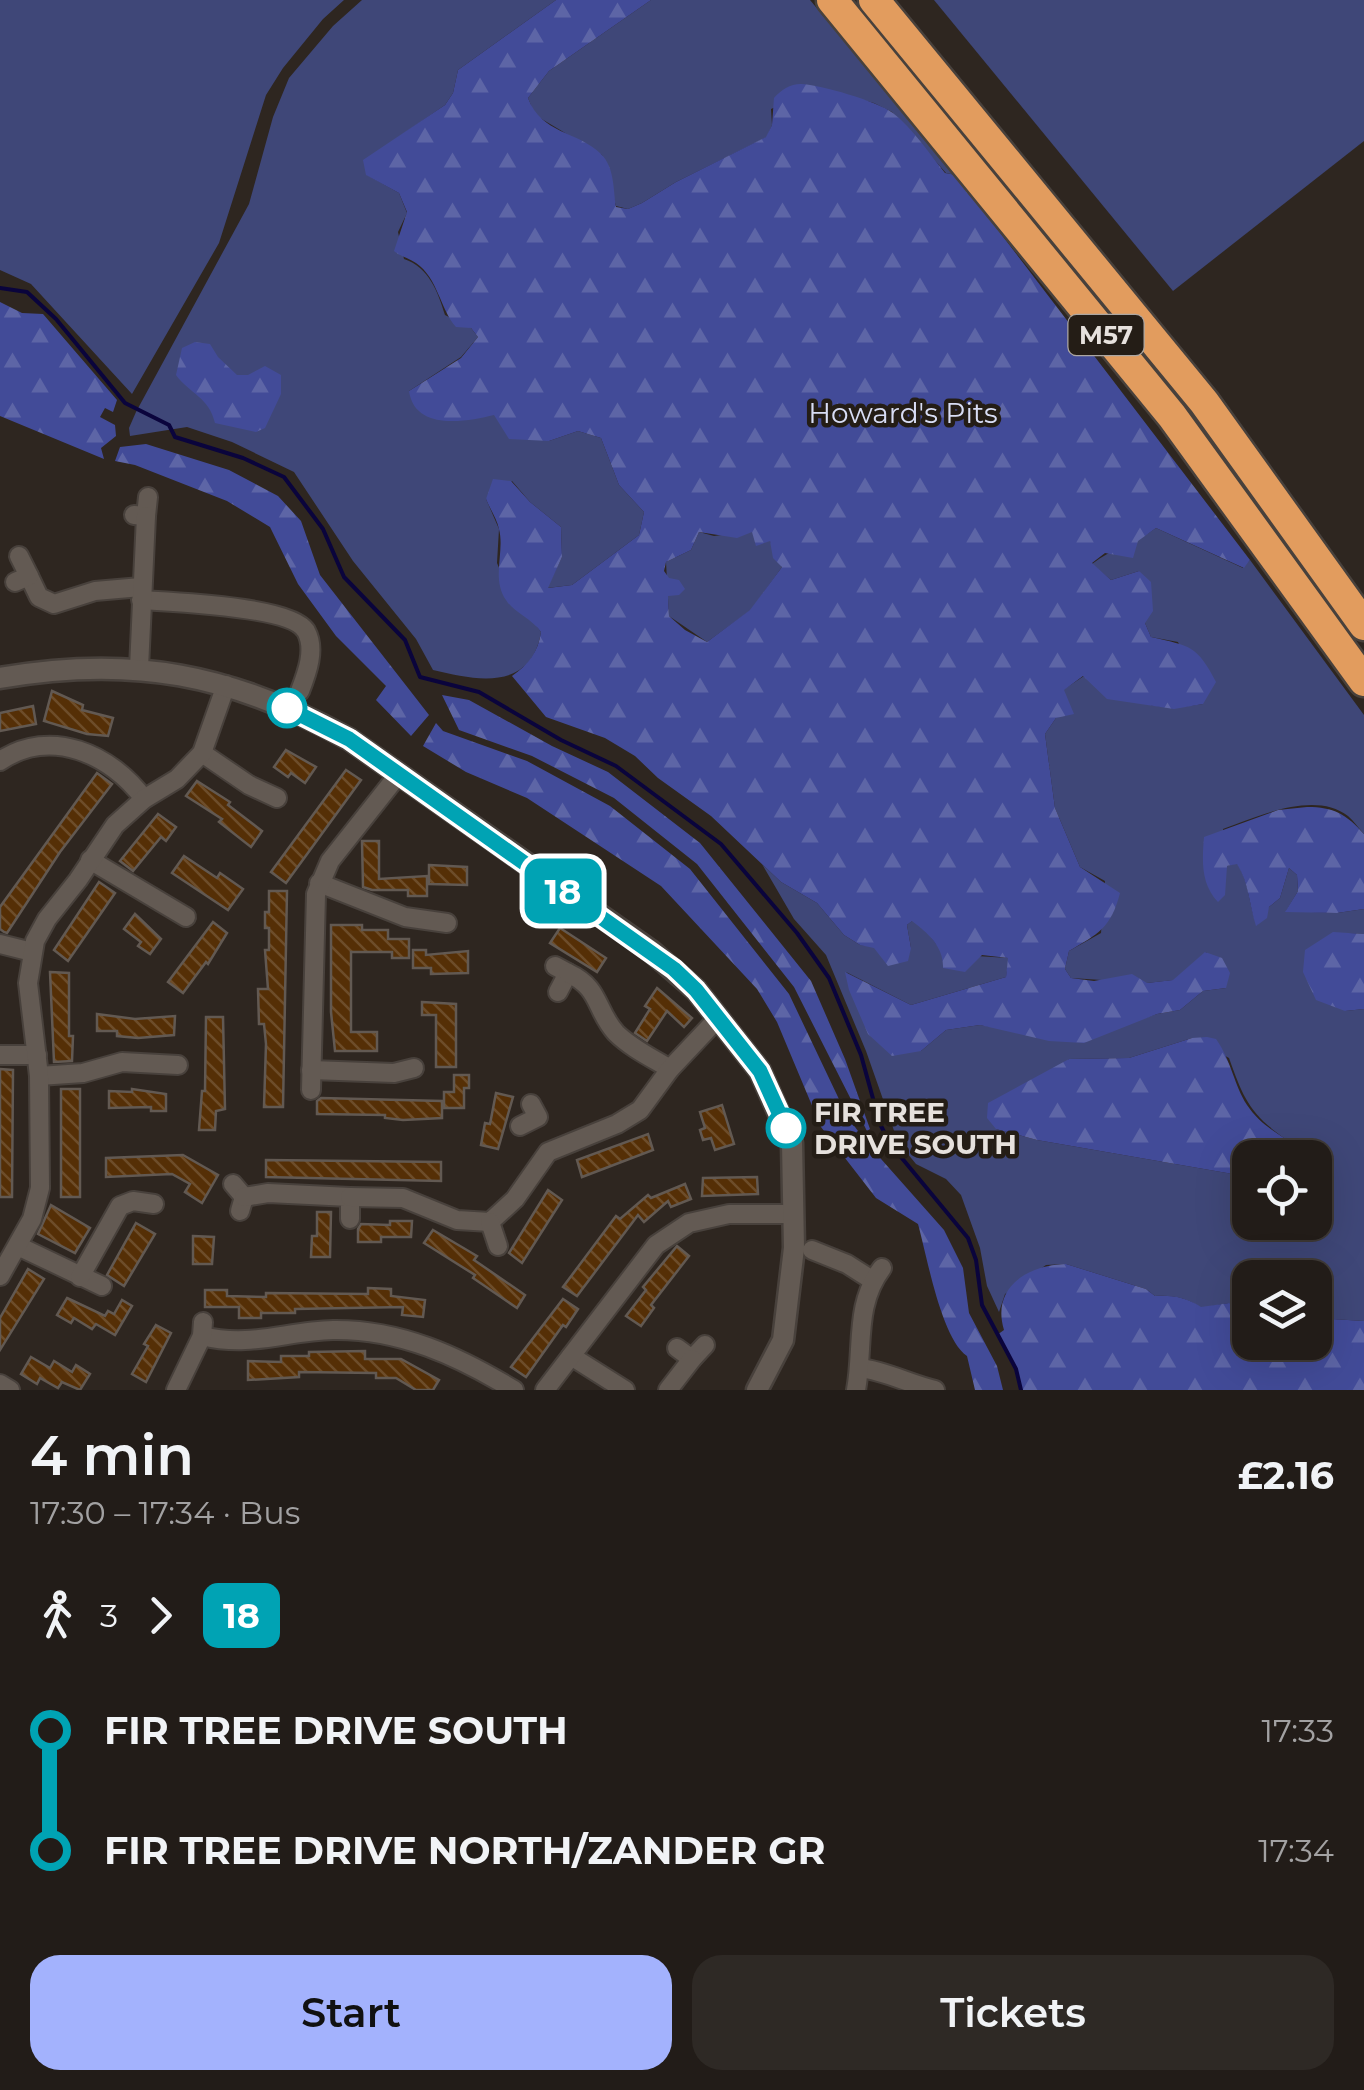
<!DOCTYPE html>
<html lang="en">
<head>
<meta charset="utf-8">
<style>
	body { margin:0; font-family:Montserrat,sans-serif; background:#2e2925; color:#f1f3f6; height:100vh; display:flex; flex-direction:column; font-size:38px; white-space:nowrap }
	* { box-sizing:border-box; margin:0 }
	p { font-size:32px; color:#a2a1a2 }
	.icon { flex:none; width:55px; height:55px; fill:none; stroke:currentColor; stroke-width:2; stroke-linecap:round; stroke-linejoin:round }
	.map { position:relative; height:1390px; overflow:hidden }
	.sheet { display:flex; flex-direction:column; background:#221c18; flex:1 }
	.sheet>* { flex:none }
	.badge { padding:0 20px; border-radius:15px; font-size:35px; line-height:65px }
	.tools { position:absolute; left:1232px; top:1140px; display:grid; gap:20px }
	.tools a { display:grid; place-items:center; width:100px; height:100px; border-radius:20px; background:#221c18; box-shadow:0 10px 40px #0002,0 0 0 2px #3f3a37; font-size:50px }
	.map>.badge { position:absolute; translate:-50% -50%; box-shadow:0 0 0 5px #fff }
	.legs { display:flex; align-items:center; gap:15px; height:110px; padding:0 30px; font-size:32px }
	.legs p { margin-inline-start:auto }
	.overview { display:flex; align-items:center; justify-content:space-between; height:170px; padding:0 30px }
	h1 { font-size:55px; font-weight:600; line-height:75px }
	.action { display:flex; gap:20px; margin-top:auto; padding:20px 30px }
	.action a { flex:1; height:115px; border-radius:30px; background:#a3b2fd; color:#111; font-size:40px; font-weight:600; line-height:115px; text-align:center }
	.action a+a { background:#2e2925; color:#f1f3f6 }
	ul { padding:0 30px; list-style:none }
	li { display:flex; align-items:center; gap:35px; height:120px; font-size:38px }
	li i { display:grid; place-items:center; width:15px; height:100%; margin:0 12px; background:currentColor }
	li i::after { content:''; width:25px; height:25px; margin:-12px; border:8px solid; border-radius:50%; background:#221c18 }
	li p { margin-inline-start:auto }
	li:first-child i { background:linear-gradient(#0000 50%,currentColor 0) }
	li:last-child i { background:linear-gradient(currentColor 50%,#0000 0) }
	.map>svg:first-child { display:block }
</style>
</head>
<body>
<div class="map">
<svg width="1364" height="1390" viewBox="0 0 1364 1390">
	<defs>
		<pattern id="forest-firs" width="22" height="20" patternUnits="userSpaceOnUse" patternTransform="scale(2.5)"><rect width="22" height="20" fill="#424b98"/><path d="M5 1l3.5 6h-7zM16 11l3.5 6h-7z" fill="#5d65a6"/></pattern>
		<pattern id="building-back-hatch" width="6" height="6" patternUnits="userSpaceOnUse" patternTransform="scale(2.5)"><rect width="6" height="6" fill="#552f06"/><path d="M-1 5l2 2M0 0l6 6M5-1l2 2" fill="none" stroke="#6d4d2a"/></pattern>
	</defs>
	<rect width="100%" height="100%" fill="#2e2620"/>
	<g fill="#3f4778" fill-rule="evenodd">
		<polygon points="0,0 344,0 323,19 283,68 266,95 219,243 132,394 31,284 0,270"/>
		<path d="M 362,0 L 556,0 L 458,70 L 453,93 L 445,105 L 364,161 L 367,175 L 399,193 L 407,213 L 398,232 L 404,259 C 429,267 438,292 445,315 L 471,328 L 478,337 L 461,357 L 409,391 L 495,414 L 549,441 L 578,431 L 601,438 L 619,485 L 644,512 L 639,535 L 572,585 L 547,588 L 562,557 L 561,527 L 530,502 L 512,481 L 486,499 L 499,529 L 497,563 L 517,610 L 531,618 L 541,632 C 531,691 478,681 433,670 L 416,639 L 353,561 L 294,472 L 232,442 L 187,427 L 130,436 L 129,428 L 136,412 L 249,204 L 273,117 L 289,78 L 333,26 Z"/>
		<polygon points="651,0 810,0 956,175 946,173 892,112 874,103 819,88 771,109 772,125 767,137 676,182 642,203 628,209 616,206 602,155 535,115 528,98 549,71"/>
		<polygon points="934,0 1364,0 1364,141 1173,291"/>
		<path d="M 1156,528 L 1243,568 L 1250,560 L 1364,715 L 1364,834 C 1359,829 1354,821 1348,816 C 1314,790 1257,817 1223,829 L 1227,866 L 1237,863 C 1250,884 1248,903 1257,925 L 1269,907 L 1280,898 L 1289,868 L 1297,875 L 1298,891 L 1286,911 L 1337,913 L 1364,909 L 1364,934 L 1333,933 L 1345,1011 L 1364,1009 L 1364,1321 L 1315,1318 L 1315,1278 L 1250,1278 L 1250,1342 L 1292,1343 L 1253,1361 L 1245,1352 L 1242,1323 L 1229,1303 L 1201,1308 C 1186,1297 1172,1295 1155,1296 L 1146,1289 L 1066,1264 L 1046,1265 L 1005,1294 L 999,1312 L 987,1286 L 980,1248 L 961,1195 L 946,1179 L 916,1164 L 898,1142 L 866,1051 L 826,955 L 794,919 L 762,864 L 781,882 L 817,903 L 844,935 L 860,945 L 911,948 L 907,925 L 913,920 L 927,932 L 944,954 L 1009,958 L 1006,977 L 911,1005 L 846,972 L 921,1051 L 946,1030 L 980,1025 L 1011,1030 L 1127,1024 L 1157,1014 L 1180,1010 L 1203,991 L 1226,988 L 1206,952 L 1174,980 L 1147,983 L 1071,978 L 1065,969 L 1069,951 L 1101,933 L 1105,881 L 1080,867 L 1055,808 L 1045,734 L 1056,718 L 1063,690 L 1084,676 C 1131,700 1147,713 1203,704 L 1178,642 L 1151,637 L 1145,623 L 1139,571 L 1111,580 L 1092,564 C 1112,548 1136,543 1156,528 ZM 1192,1038 L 1229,1058 C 1243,1097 1249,1113 1284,1138 L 1283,1157 L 1315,1158 L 1315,1222 L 1250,1222 L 1250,1177 L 1037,1140 L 996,1129 L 1069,1059 L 1129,1058 Z"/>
		<polygon points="753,531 770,541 782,567 751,610 707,642 669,616 666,562 691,550 699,532 714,536"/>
	</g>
	<g fill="url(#forest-firs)" fill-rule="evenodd">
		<path d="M 556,0 L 651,0 L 549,71 L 528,98 C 541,134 578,131 601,154 C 615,168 613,190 616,207 L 628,209 L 642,203 L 676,182 L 766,137 L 772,125 L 774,98 C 781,90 790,84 801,84 C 821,85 877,101 893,113 C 913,129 929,153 945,173 L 956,175 L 1250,560 L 1244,568 L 1156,528 L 1138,541 L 1133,558 L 1105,553 L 1092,563 L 1111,580 L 1139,571 L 1151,582 L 1153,611 L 1145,623 L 1151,637 C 1190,646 1197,645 1216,682 L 1203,704 L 1174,709 L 1107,699 L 1083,676 L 1064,690 L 1074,714 L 1056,718 L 1045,734 L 1055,808 L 1080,867 L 1120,893 C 1111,928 1098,934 1069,951 L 1065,969 L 1071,978 L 1094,981 L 1132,974 L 1147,983 L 1173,980 L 1205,952 L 1222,958 L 1230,973 L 1226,988 L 1203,991 L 1180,1010 L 1157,1014 L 1084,1043 L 1049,1041 L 980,1025 L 946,1030 L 921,1051 L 892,1056 L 868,1034 L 849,990 L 845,972 L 911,1005 L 1006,977 L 1008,958 L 982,955 L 965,972 L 943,968 C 944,947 928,933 912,921 L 907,925 L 911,948 L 908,961 L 888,966 L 874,948 L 860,945 L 844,935 L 817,903 L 781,882 L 711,816 L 658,778 L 635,756 L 605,738 L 546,717 L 512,676 C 529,664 538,652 541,632 C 531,618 514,613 506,600 C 491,578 505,552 499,529 C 497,519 490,509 486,499 L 493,479 L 511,481 L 530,502 L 561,527 L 562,557 L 548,588 L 572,585 L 639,535 L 644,512 L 619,485 L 601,438 L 578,431 L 549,441 L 509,439 L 494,415 C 465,422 415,431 409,391 L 461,358 L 478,337 L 471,328 L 456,327 C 440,309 438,278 416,263 C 409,258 401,257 394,251 L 407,212 L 399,193 L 366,175 L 363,160 L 445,105 L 453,93 L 458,70 ZM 699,532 L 737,538 L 752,532 L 756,546 L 770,541 L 773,558 L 782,567 L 750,610 L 707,642 L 685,630 L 669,616 L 668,596 L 679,595 L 685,589 L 679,580 L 669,578 L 664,571 L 666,562 L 691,550 Z"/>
		<polygon points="0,302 22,313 43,314 117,400 113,412 105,408 100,417 115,425 116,436 101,448 104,459 0,416"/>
		<path d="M 195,342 L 210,344 L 218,357 L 237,375 L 248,375 L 265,366 L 281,375 L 281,394 L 265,428 L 256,432 L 215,423 C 209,397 190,394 176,375 L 182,348 Z"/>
		<polygon points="146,444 229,470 278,496 301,521 320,575 429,715 411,736 376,700 386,686 336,636 298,584 270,527 227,501 135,465 115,461 120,447"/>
		<polygon points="442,695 469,700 552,746 608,772 700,843 811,981 845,1059 870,1129 867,1131 794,987 697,864 614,798 532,756 459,730"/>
		<path d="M 436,723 L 443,731 L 527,761 L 610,806 L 690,869 L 789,994 L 847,1116 L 866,1142 L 944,1230 L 963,1268 L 969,1313 L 997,1366 L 1003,1390 L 975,1390 L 967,1356 C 941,1338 927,1256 918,1224 L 876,1198 L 821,1127 L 777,1022 L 757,989 L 661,886 L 527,798 L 466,772 L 423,746 Z"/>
		<path d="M 1307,807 C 1334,807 1346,814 1364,834 L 1364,909 L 1337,913 L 1285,912 L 1298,891 L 1297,875 L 1289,868 L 1280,898 L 1269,907 L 1267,918 L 1256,926 C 1249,904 1249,883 1237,864 L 1227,866 L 1225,895 L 1218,902 C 1201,884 1202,862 1204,837 L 1278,810 Z"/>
		<polygon points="1333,932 1364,934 1364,1009 1345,1011 1316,1000 1303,972 1305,950"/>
		<path d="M 1207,1037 L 1216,1039 C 1232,1062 1234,1085 1247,1105 C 1257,1120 1270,1129 1284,1138 L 1283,1157 L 1250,1158 L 1250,1177 L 1037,1140 L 996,1129 L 987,1118 L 988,1103 L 1069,1059 L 1129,1058 L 1192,1038 Z"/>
		<path d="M 1066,1264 L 1146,1289 L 1155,1296 C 1172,1295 1186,1297 1201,1307 L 1229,1303 L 1241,1309 L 1245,1352 L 1253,1361 L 1292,1343 L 1315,1342 L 1315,1318 L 1364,1321 L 1364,1390 L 1021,1390 L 1016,1369 L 997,1335 L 1004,1330 C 991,1287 1028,1265 1066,1264 Z"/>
	</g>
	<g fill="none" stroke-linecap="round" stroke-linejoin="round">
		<polyline stroke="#0a043c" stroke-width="4" points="0,288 27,292 56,319 125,403 169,425 175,437 243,458 284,477 323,529 344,577 405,640 420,677 479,692 561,740 616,766 721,844 797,933 829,978 861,1055 880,1124 891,1145 968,1238 976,1260 982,1305 1016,1369 1021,1390"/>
	</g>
	<g fill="url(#building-back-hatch)" stroke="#625952" stroke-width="2.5">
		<polygon points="52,691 83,705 82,710 113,718 108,736 87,734 44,721"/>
		<polygon points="33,706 36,724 0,731 0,713"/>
		<polygon points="286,750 316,767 305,783 291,773 288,777 274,767"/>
		<polygon points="346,770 361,780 286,883 271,872"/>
		<polygon points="97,773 112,784 60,852 7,933 4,932 0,929 0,907"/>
		<polygon points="197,781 230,802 228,805 262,831 251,847 219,822 222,819 186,796"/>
		<polygon points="158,814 176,827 166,841 161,837 133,871 120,861"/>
		<polygon points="362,841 379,841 379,879 427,876 427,896 408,896 408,890 372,890 363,887"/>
		<polygon points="184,856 217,878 220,873 243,889 228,910 172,873"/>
		<polygon points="429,865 467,867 467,885 429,884"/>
		<polygon points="99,882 115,893 68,961 54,950"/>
		<polygon points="269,891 287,891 283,1107 264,1107 266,1044 264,1024 259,1024 258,989 268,989 265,950 269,950 269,928 265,928 265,912 269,912"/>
		<polygon points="135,914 161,939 150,954 138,946 141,942 124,929"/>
		<polygon points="213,922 227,933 208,964 206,962 183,993 168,982"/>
		<polygon points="331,925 362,925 362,930 388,930 388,939 409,939 409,958 392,958 392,952 351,952 351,1032 377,1032 377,1051 335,1051 331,1012"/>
		<polygon points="560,928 606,958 597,972 550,943"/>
		<polygon points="413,950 426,950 426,955 468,951 468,973 431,974 431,968 413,968"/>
		<polygon points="50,972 69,973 69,1036 73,1036 72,1061 54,1062"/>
		<polygon points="657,988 692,1018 684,1027 667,1011 647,1041 635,1033 650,1009 645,1006"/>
		<polygon points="422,1002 456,1004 456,1067 436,1067 436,1015 422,1015"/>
		<polygon points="97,1014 135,1019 175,1016 174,1035 138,1038 117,1036 117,1031 97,1031"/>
		<polygon points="206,1017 223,1017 225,1109 216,1111 215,1130 199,1130 202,1091 205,1091"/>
		<polygon points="0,1069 13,1070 12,1197 0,1197"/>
		<polygon points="454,1075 469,1075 469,1088 464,1088 464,1108 444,1108 444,1092 454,1092"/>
		<rect x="61" y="1089" width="19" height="108"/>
		<polygon points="132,1089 166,1094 166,1111 151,1111 151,1107 109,1108 109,1091 132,1092"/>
		<polygon points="496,1093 513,1097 498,1149 481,1145 485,1123 490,1124"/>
		<polygon points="321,1098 442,1101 442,1118 403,1120 385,1118 385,1115 317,1114 317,1101"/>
		<polygon points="722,1105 734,1144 715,1150 711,1138 703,1140 700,1130 705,1128 700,1112"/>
		<polygon points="648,1134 653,1150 582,1177 577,1160"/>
		<polygon points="183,1155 218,1175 202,1203 185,1192 190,1184 172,1174 106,1177 106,1158"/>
		<polygon points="266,1160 441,1162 441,1181 266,1177"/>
		<polygon points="757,1177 758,1194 702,1196 703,1178"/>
		<polygon points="685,1184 691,1199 671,1207 668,1201 644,1222 638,1215 577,1296 563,1287 616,1216 620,1219 648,1195 651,1198"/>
		<polygon points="548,1190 562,1200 522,1263 509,1253"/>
		<polygon points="51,1205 90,1228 75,1253 38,1234"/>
		<polygon points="317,1212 331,1212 330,1257 311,1257 312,1236 317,1236"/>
		<polygon points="390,1221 412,1221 411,1237 381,1237 381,1242 358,1242 358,1229 361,1224 390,1225"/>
		<polygon points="136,1223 155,1234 124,1286 107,1275"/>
		<polygon points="433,1230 477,1256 474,1260 525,1295 517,1308 473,1278 475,1275 424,1243"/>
		<polygon points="193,1236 214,1237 212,1264 193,1264"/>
		<polygon points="677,1246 689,1256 651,1305 654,1308 641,1326 626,1316 646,1290 643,1287"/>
		<polygon points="28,1269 44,1279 0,1350 0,1318"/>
		<polygon points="368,1288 391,1289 391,1296 425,1300 423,1317 402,1315 403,1307 295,1309 295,1313 261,1313 261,1318 239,1318 239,1307 205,1307 205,1290 227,1290 227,1296 266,1297 266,1293 368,1294"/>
		<polygon points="67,1298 105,1316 108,1311 114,1314 122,1300 132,1306 115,1335 96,1324 92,1329 74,1318 71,1323 57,1315"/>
		<polygon points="563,1299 578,1309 566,1327 563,1325 526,1377 511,1367"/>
		<polygon points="156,1325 171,1333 146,1382 132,1374 148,1346 144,1344"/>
		<polygon points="365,1351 365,1359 401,1359 439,1380 433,1390 416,1390 396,1378 376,1378 376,1373 299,1372 299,1377 248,1380 248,1361 281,1362 281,1356 309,1356 309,1352"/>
		<polygon points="31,1357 50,1368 54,1361 72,1372 76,1365 90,1374 80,1390 62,1382 58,1388 40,1378 37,1384 21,1374"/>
	</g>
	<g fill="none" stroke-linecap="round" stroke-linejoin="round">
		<defs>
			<g id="minor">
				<polyline points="134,515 146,516 148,497"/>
				<polyline points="29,576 39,597 54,604 95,591 141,587"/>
				<polyline points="15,582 29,576 19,556"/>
				<path d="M 141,600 C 170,602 291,606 306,631 C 316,649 307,673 300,691"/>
				<polyline points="139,668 146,516"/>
				<polyline points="202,753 249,785 277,798"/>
				<path d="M 0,761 C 51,727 111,754 144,799"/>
				<polyline points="90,860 186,917"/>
				<polyline points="319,883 405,917 447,923"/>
				<polyline points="0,944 32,952"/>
				<polyline points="555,966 568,973 558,992"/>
				<path d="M 568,973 C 601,988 595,1010 616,1033 C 631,1048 652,1058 670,1069"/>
				<polyline points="0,1055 37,1055"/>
				<polyline points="311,1070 394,1073 414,1068"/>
				<polyline points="39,1076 83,1073 122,1062 178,1065"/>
				<polyline points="311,1090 316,894 330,861 398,775"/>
				<polyline points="520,1126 538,1117 531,1104"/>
				<polyline points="233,1184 244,1197 240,1211"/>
				<polyline points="244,1197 268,1193 350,1197 350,1219"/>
				<polyline points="350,1197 403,1198 457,1220 490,1222 515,1199 548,1152 617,1124 640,1110 670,1069 719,1017"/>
				<polyline points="490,1222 498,1246"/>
				<polyline points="18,1246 102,1286"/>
				<polyline points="812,1250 847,1264 872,1280"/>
				<polyline points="0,1276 32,1219 40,1188 39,1076 28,983 35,941 47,919 78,880 115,825 144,799 177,779 202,753 226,685"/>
				<polyline points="80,1277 120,1206 133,1201 154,1204"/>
				<path d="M 202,1336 C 251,1348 286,1331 333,1330 C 400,1329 458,1356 514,1390"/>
				<polyline points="677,1348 692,1359 705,1345"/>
				<polyline points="571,1356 625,1390"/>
				<path d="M 860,1368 C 886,1371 909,1384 935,1390"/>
				<polyline points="0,1384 10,1390"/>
				<polyline points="176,1390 202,1336 203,1322"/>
				<polyline points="545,1390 656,1245 689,1223 729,1214 791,1214"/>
				<polyline points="668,1390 692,1359"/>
				<path d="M 856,1390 C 864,1347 854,1305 882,1268"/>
			</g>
			<path id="tertiary" d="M 0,678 C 132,655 232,674 349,739 L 651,951 L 696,990 L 760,1071 L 792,1143 L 794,1248 L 783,1340 L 757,1390"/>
			<g id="motorway">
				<polyline points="832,0 1172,416 1364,681"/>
				<polyline points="874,0 1204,402 1364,625"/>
			</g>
		</defs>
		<use href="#minor" stroke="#48413c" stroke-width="22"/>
		<use href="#tertiary" stroke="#48413c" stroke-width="25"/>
		<use href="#motorway" stroke="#48413c" stroke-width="35"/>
		<use href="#minor" stroke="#635a53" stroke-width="18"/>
		<use href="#tertiary" stroke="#635a53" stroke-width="20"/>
		<use href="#motorway" stroke="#e29c5e" stroke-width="30"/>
	</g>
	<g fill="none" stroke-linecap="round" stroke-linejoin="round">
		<defs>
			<polyline id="line-1" points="287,708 349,739 674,969 696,990 760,1071 786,1128"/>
		</defs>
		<use href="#line-1" stroke="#fff" stroke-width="22"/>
		<use href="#line-1" stroke="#00a3b4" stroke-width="15"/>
	</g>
	<g fill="#fff" stroke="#00a3b4" stroke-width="5">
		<circle cx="287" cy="708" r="18"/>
		<circle cx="786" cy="1128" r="18"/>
	</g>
	<g text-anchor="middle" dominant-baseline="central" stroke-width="9" stroke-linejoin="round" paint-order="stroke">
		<rect fill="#241d16" stroke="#aca6a1" stroke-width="2.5" x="1068.5" y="315" width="75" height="40" rx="8"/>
		<g font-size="25" font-weight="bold" fill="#e6e1dd">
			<text x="1106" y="335">M57</text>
		</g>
		<g font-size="28" fill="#d8ddf4" stroke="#241d16">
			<text x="903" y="413">Howard's Pits</text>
		</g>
		<g font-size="28" font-weight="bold" fill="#e6e1dd" stroke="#241d16" text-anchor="start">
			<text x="814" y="1112">FIR TREE<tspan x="814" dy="32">DRIVE SOUTH</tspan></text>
		</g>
	</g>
</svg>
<div class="tools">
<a><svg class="icon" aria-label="locate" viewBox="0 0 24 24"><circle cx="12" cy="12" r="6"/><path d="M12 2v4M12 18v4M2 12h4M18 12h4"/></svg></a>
<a><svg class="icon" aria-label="layers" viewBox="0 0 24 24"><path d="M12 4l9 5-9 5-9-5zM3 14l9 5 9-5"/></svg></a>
</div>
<b class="badge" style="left:563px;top:891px;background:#00a3b4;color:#fff">18</b>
</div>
<section class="sheet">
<div class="overview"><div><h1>4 min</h1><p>17:30 – 17:34 · Bus</p></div><b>£2.16</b></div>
<div class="legs"><svg class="icon" aria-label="walk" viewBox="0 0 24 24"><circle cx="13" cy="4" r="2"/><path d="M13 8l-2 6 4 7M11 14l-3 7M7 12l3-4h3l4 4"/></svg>3<svg class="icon" aria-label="forward" viewBox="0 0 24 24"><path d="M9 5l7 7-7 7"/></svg><b class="badge" style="background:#00a3b4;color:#fff">18</b></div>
<ul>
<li><i style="color:#00a3b4"></i><b>FIR TREE DRIVE SOUTH</b><p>17:33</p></li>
<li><i style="color:#00a3b4"></i><b>FIR TREE DRIVE NORTH/ZANDER GR</b><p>17:34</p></li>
</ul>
<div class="action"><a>Start</a><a>Tickets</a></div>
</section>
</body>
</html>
